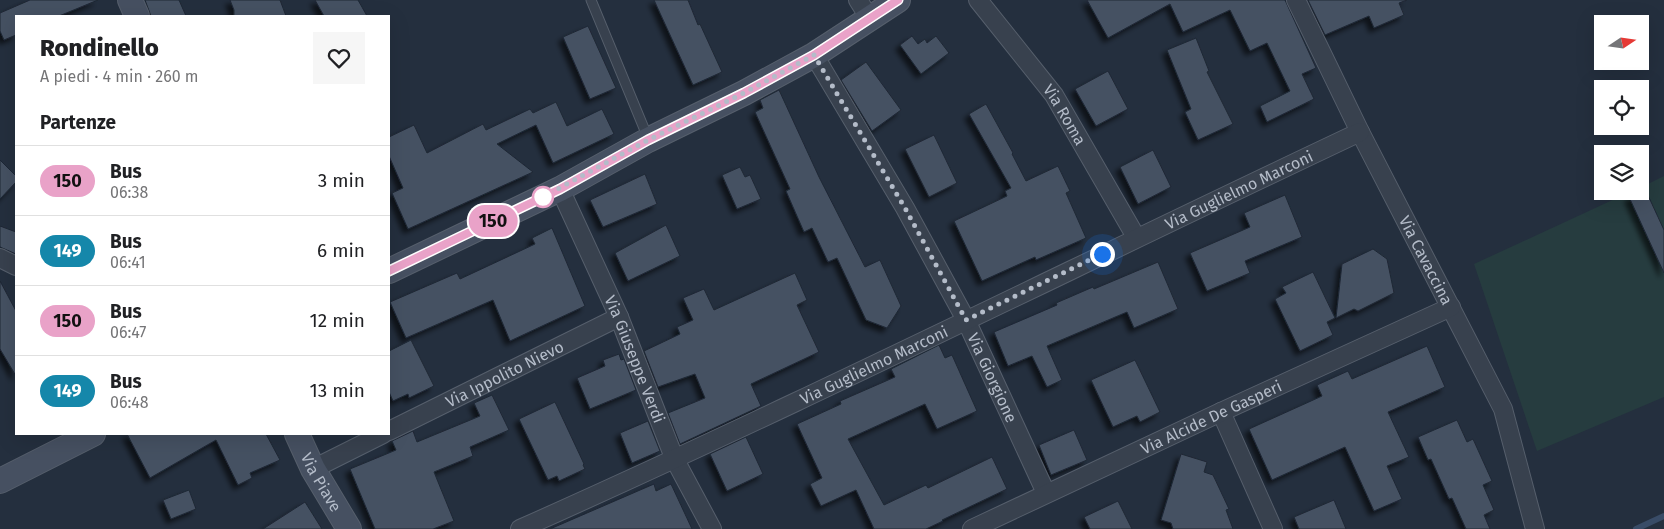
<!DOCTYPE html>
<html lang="it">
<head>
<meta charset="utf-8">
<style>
	body { margin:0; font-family:"Fira Sans",sans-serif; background:#f6f6f6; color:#202124; height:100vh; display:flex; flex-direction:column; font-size:19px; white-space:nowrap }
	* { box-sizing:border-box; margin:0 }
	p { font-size:16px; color:#757577 }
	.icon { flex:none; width:28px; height:28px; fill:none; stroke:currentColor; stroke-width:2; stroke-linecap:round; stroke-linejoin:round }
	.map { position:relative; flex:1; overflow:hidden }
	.panel { position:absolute; left:15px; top:15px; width:375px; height:420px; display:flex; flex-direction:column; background:#fff; border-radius:0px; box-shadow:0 5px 20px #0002 }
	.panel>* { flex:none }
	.badge { padding:0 10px; border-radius:16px; font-size:18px; line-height:32px }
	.needle { width:32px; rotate:77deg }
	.tools { position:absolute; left:1594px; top:15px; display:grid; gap:10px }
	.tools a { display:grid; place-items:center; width:55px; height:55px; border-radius:0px; background:#fff; box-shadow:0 5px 20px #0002; font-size:25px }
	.you { position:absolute; width:25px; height:25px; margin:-12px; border:4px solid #fff; border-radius:50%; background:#1a73e8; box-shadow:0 0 0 8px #1a73e833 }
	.map>.badge { position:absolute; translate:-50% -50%; box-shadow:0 0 0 2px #fff }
	h2 { padding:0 25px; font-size:19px; line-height:45px }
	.round { display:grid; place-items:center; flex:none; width:52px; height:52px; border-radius:0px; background:#f6f6f6 }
	.head { display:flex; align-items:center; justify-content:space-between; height:85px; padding:0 25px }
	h1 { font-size:24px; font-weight:800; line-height:38px }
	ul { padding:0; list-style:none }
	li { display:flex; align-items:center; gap:15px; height:70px; padding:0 25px; border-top:1px solid #e0e0e0 }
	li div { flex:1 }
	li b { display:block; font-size:19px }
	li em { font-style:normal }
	li .badge { min-width:55px; font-weight:700; text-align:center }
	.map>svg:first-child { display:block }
</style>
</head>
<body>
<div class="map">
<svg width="1664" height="529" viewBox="0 0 1664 529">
	<defs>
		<filter id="shadow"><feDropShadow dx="-4.5" dy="4.5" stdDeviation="2.5" flood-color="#0009"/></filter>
	</defs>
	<rect width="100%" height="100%" fill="#242f3e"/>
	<polygon fill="#263c3f" points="1664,176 1664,397 1537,451 1474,264 1632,191 1640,191 1640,188"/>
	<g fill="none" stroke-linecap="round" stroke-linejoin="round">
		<polyline stroke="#394c67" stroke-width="6" points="1636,529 1664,516"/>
	</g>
	<g fill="#455162" stroke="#1f2835" filter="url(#shadow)">
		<polygon points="30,0 98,0 59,16 16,16 16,35 4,40 0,31 0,13"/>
		<polygon points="145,0 179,0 186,16 151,16"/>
		<polygon points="230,0 280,0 286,16 234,16 234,10"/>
		<polygon points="315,0 358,0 367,16 324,16"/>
		<polygon points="654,0 688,0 698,25 700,24 722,72 693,85"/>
		<polygon points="1087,0 1285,0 1316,68 1302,74 1314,99 1267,122 1260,106 1290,91 1267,43 1250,51 1230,10 1183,32 1170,4 1108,38"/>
		<polygon points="1308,0 1407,0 1399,3 1404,15 1374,28 1369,16 1325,35"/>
		<polygon points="588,26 616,88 590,99 563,37"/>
		<polygon points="912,36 918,44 925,39 927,43 936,36 949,53 921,74 900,45"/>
		<polygon points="1196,38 1209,71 1207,72 1233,124 1198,140 1185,112 1191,109 1167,50"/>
		<polygon points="866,62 901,110 872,131 841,80"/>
		<polygon points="1108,71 1128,109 1096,126 1075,89"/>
		<polygon points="779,90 819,177 865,267 880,260 901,306 887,328 866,320 837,258 828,262 812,228 804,232 786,191 790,189 755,112 763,108 760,100"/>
		<polygon points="556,102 567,126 602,109 614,134 553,163 536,125 497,144 533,172 408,229 392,193 403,188 389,156 389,137 414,125 427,153 483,124 486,130 530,109 533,113"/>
		<polygon points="986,104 1013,153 1012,154 1026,181 1058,166 1070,191 1066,193 1086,238 1036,260 1035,257 982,281 954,221 1007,196 1005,191 1011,188 969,114"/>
		<polygon points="934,135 957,183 929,197 905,149"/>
		<polygon points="1153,150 1171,187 1138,204 1120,167"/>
		<polygon points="0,160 16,176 16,182 0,199"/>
		<polygon points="740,167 745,177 750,175 761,199 737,209 722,175"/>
		<polygon points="645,174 657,204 603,227 590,200"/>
		<polygon points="1646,191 1664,230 1664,273 1629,197"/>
		<polygon points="1285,195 1302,237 1245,261 1250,273 1207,291 1190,253 1250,227 1244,213"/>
		<polygon points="666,225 680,256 628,281 615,253"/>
		<polygon points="0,226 16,232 16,254 0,247"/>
		<polygon points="552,228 585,306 510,341 493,300 406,338 390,302 457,273 460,279 535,244 532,238"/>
		<polygon points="1373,249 1387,259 1394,293 1358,311 1354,309 1336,318 1342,264"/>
		<polygon points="1158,262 1178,309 1134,328 1127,312 1047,346 1062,380 1047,387 1032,356 1008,366 994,332 1057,305 1056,303 1093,287 1094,289"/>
		<polygon points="1313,272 1335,318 1327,322 1333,335 1300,351 1275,299 1286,293 1282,287"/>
		<polygon points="795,273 807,300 797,305 819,352 751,384 761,406 680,444 668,413 705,398 695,374 658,387 644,351 680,334 677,327 693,320 683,298 704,289 714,310"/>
		<polygon points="0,281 16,311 16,376 0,349"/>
		<polygon points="411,340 434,386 409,398 408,394 393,401 389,392 389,351"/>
		<polygon points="939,345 945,358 952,355 977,411 937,429 925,404 848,439 884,505 926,485 928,488 992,457 1007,489 942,520 943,521 926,529 874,529 856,490 821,506 810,484 822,478 797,424 841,404 840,401 895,377 891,369"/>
		<polygon points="1427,346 1445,387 1388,412 1409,457 1387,466 1402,499 1374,511 1345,447 1272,480 1249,429 1322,396 1317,385 1348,371 1352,379"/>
		<polygon points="619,354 621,360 624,359 636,390 590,409 577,378 605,366 603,360"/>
		<polygon points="1135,360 1160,412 1140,422 1137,416 1113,427 1091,380"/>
		<polygon points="492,395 509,430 470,447 473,456 434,472 454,521 433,529 375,529 350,469 396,450 392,441 413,431 417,442 480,416 474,403"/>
		<polygon points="555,402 584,464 583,465 585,469 559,481 557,476 548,480 519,419"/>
		<polygon points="1457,420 1467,442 1473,439 1492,481 1483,485 1494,510 1484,515 1490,529 1466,529 1452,498 1449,499 1431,459 1428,460 1418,437"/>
		<polygon points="648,421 660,451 632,463 620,433"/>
		<polygon points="1074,430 1087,460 1051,475 1039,445"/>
		<polygon points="127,434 266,434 280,460 250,473 252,478 238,485 216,440 150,478"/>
		<polygon points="746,437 763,474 727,491 710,454"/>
		<polygon points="1181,454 1207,462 1204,472 1213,475 1229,509 1226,510 1233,529 1173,529 1171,523 1161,520"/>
		<polygon points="654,484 656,491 671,484 692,529 550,529"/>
		<polygon points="189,490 196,509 171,519 163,500"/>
		<polygon points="1334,500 1346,529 1299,529 1294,517"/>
		<polygon points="1118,501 1132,529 1090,529 1084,517"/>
		<polygon points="305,502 322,529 263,529"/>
	</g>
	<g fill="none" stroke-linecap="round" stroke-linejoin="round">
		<defs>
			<polyline id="lane" points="591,0 648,138"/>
			<g id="street">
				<polyline points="858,0 870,19"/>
				<path id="s1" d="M 978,0 L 1054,95 L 1136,237"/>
				<path id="s2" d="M 1296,0 L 1360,132 L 1503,409 L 1535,529"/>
				<path id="s3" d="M 814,55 L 905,208 L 966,320 L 1046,493"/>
				<path id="s4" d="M 560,189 L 619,317 L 675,460 L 712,529"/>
				<polyline points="0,258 16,266"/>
				<polyline points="1221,412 1273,529"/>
				<path id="s5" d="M 389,431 L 619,317"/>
				<polyline points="313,469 383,434"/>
				<path id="s6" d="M 520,529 C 803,403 1080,264 1360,132"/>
				<path id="s7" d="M 972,529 L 1221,412 L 1451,307"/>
			</g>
			<g id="secondary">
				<polyline points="130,0 137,16"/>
				<polyline points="389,271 560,189 648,140 744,93 814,55 898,0"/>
				<path id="s8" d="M 297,434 L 313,469 L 349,529"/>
				<polyline points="0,481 93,434"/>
			</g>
		</defs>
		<use href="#lane" stroke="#565f6c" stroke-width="11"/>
		<use href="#street" stroke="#565f6c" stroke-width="20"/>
		<use href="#secondary" stroke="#565f6c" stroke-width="26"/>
		<use href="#lane" stroke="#38414e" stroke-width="9"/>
		<use href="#street" stroke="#38414e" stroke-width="18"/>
		<use href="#secondary" stroke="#465061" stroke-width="24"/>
	</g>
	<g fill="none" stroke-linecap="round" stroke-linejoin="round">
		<defs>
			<polyline id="line" points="389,271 560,189 648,140 744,93 814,55 898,0"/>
		</defs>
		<use href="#line" stroke="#fff" stroke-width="11"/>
		<use href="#line" stroke="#e9a2c8" stroke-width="8"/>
		<polyline stroke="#b4bcc9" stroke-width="5" stroke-dasharray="0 9" points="543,197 648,140 744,93 814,55 905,208 966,320 1102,254"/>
	</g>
	<circle fill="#fff" stroke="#e9a2c8" stroke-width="2.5" cx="543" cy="197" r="10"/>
	<g text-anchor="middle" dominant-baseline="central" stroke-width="4" stroke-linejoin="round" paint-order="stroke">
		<g font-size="16" fill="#b4bcc9" stroke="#1d2633">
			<text stroke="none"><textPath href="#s1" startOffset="144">Via Roma</textPath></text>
			<text stroke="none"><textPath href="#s6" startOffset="795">Via Guglielmo Marconi</textPath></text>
			<text stroke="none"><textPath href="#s2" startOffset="291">Via Cavaccina</textPath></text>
			<text stroke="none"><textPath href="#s4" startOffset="186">Via Giuseppe Verdi</textPath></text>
			<text stroke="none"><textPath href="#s6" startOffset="390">Via Guglielmo Marconi</textPath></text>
			<text stroke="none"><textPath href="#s5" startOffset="129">Via Ippolito Nievo</textPath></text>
			<text stroke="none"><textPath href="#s3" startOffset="369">Via Giorgione</textPath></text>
			<text stroke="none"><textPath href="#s7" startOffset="264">Via Alcide De Gasperi</textPath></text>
			<text stroke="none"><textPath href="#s8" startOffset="54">Via Piave</textPath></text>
		</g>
	</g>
</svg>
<div class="tools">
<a><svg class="needle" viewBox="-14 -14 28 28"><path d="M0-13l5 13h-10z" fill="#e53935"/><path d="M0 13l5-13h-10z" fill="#757577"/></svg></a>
<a><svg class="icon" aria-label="locate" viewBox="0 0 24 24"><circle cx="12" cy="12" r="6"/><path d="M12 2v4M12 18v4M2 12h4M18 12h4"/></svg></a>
<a><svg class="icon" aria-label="layers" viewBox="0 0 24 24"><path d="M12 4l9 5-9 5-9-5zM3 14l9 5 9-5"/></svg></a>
</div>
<div class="you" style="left:1102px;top:254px"></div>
<b class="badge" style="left:493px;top:221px;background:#e9a2c8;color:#111">150</b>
<section class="panel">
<div class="head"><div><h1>Rondinello</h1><p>A piedi · 4 min · 260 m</p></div><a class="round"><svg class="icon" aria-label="heart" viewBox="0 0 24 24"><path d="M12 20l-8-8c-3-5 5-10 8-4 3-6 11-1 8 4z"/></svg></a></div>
<h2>Partenze</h2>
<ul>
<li><span class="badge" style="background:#e9a2c8;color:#111">150</span><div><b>Bus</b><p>06:38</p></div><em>3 min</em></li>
<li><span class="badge" style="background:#1587aa;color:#fff">149</span><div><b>Bus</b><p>06:41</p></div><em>6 min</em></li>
<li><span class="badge" style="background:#e9a2c8;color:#111">150</span><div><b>Bus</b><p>06:47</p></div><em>12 min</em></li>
<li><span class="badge" style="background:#1587aa;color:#fff">149</span><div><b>Bus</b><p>06:48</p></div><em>13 min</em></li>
</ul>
</section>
</div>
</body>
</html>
